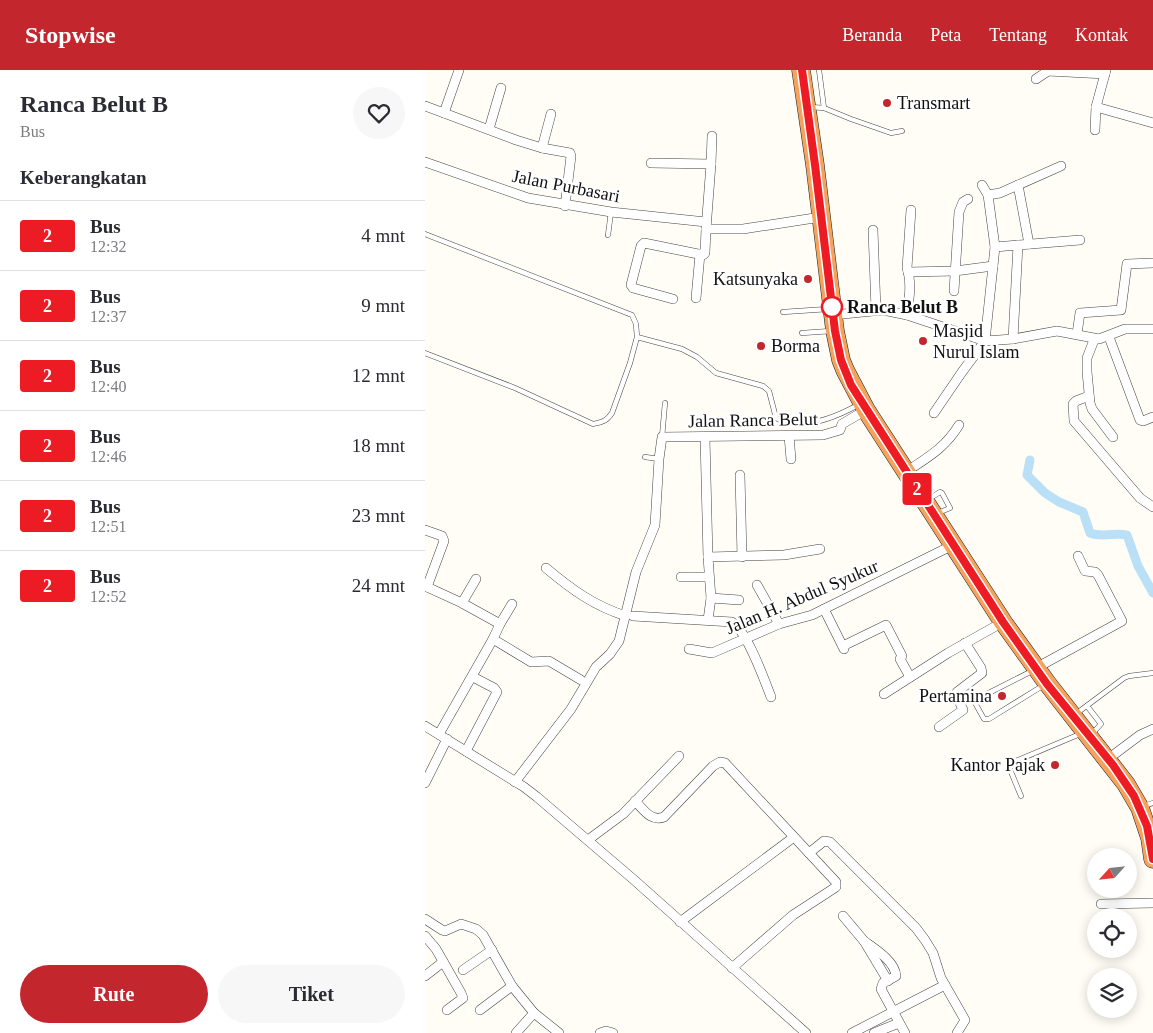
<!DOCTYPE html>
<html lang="id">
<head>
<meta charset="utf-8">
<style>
	body { margin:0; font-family:Georgia,serif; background:#f7f7f7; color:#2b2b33; height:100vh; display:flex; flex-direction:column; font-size:19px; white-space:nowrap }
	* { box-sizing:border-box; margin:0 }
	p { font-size:16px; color:#7c7c81 }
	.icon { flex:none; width:28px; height:28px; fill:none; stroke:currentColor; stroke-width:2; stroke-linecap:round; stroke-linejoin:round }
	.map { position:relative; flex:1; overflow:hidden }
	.sheet { display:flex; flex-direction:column; background:#fff; width:425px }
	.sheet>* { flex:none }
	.badge { padding:0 10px; border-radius:4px; font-size:18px; line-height:32px }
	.needle { width:32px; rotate:243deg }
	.fabs { position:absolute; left:662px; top:778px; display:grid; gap:10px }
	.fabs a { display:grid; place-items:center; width:50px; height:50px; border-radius:50%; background:#fff; box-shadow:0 2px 12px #0003; font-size:25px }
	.map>.badge { position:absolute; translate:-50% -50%; box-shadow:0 0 0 2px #fff }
	h2 { padding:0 20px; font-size:19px; line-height:45px }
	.round { display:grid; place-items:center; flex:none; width:52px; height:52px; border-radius:26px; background:#f7f7f7 }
	.summary { display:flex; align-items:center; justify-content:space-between; height:85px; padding:0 20px }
	h1 { font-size:24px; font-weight:600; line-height:38px }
	.primary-button { display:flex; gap:10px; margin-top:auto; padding:10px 20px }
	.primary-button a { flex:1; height:58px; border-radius:30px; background:#c4262e; color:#fff; font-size:20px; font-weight:600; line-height:58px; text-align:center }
	.primary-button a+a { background:#f7f7f7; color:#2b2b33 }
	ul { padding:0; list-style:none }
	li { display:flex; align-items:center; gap:15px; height:70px; padding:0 20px; border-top:1px solid #e1e1e2 }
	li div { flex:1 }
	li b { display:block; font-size:19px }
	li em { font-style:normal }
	li .badge { min-width:55px; font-weight:700; text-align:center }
	header { display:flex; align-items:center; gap:30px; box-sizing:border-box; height:70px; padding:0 25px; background:#c4262e; color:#fff }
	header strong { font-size:24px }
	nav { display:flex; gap:28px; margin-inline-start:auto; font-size:18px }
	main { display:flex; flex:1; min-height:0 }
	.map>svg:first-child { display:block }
</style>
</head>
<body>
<header>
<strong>Stopwise</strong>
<nav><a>Beranda</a><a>Peta</a><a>Tentang</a><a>Kontak</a></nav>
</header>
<main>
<section class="sheet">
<div class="summary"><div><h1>Ranca Belut B</h1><p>Bus</p></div><a class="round"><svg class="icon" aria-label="heart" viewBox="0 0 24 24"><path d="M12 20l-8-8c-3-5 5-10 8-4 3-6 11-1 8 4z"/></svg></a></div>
<h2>Keberangkatan</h2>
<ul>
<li><span class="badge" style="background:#ed1c24;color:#fff">2</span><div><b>Bus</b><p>12:32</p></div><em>4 mnt</em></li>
<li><span class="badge" style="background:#ed1c24;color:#fff">2</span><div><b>Bus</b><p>12:37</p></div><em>9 mnt</em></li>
<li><span class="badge" style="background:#ed1c24;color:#fff">2</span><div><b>Bus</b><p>12:40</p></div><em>12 mnt</em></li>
<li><span class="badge" style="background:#ed1c24;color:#fff">2</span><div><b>Bus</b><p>12:46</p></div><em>18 mnt</em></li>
<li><span class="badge" style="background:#ed1c24;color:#fff">2</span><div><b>Bus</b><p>12:51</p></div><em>23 mnt</em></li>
<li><span class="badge" style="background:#ed1c24;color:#fff">2</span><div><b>Bus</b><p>12:52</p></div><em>24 mnt</em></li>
</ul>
<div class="primary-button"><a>Rute</a><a>Tiket</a></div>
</section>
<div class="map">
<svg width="728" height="963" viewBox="0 0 728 963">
	<rect width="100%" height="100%" fill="#fffdf5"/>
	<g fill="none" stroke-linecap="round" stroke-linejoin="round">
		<path stroke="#b9e0f7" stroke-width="9" d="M 605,390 L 602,405 L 620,423 L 634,432 L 658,442 L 665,463 C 678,468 690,462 702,465 L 713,496 L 728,523"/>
		<defs>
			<g id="lane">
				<polyline points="394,0 399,38"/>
				<polyline points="386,37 399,38 426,49 466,63 477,61"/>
				<polyline points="0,164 207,245 211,254 212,267"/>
				<polyline points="183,165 186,142"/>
				<polyline points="358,242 403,239"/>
				<polyline points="377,263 406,261"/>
				<path d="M 0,283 L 90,318 L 168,354 C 177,352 182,351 187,343 L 205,293 L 212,267 L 257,279 L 272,287 L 291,303 L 338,316 L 344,321 L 351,348 C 376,362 411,347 433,335"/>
				<polyline points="237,367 240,333"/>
				<polyline points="220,387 234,389"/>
				<polyline points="504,429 515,422 517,423 525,438 513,443"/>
				<polyline points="609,600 550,630 549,631 559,649 564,649 619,615"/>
				<polyline points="662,636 676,654 666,665"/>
				<polyline points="652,643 699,608 704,606 728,603"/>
				<polyline points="596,726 584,697 586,693 655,664"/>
				<polyline points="719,736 728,733"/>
			</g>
			<g id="street">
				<polyline points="611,9 623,1 680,4"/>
				<polyline points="0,36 91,70 117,78 145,83 146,86 140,136"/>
				<polyline points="671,37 728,53"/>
				<polyline points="19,43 34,0"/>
				<polyline points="64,59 76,18"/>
				<polyline points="670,60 671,37 681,0"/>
				<polyline points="287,66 286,94 281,159 318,159 396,147"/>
				<polyline points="117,78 126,44"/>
				<polyline points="0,92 103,128 186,142 281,152"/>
				<polyline points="226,93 286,94"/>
				<polyline points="593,115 604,174"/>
				<polyline points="563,125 575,123 636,96"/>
				<polyline points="448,160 451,240"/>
				<polyline points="570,177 655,170"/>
				<polyline points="483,202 530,201 568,196"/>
				<polyline points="529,221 534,142 538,132 543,129"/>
				<polyline points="271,228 275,184"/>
				<polyline points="248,229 208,218 206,215 216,176 219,173 278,185 280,183 281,159"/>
				<polyline points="408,245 458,240 482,245 560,271 588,269 632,261 674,269 700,259 728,259"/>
				<path d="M 482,245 C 484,230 487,213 482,198 L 486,140"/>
				<polyline points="652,264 655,243 696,240 702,194 728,193"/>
				<polyline points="684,267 715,350 718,351 728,347"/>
				<polyline points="588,269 593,175"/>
				<polyline points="669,270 662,288 662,302 665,333 667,339 688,367"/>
				<polyline points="664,326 651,331 648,334 649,351 715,428 728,437"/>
				<polyline points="509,343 537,302 560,271 570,177 563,125 557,115"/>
				<polyline points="364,366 366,389"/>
				<polyline points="280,368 283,487 286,528 283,550"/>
				<path d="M 481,402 C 503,387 520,378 534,355"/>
				<polyline points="315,405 317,487"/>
				<polyline points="0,460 17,466 19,471 2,517"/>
				<polyline points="283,487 359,485 395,479"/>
				<path d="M 121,498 C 146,519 169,536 201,546"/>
				<polyline points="256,507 284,507"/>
				<polyline points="332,515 354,554"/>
				<polyline points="0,516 37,533 75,554 68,569 106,592 124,591 156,610"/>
				<polyline points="286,528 314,530"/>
				<polyline points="37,533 51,509"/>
				<polyline points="399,539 419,579"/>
				<path d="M 208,546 L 307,552 C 322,561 339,609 346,627"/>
				<polyline points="75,554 87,534"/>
				<polyline points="418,576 461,555 477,586 475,589 485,607"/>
				<polyline points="264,579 287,583 354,554 387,545 528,475"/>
				<polyline points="611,598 697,551 673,505 670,502 660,501 653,486"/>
				<polyline points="459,624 523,583 578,552"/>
				<polyline points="0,656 99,717 112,727 208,809 381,963"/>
				<polyline points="514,657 538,640 532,626 532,622 557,603 556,598 540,573"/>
				<polyline points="14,664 68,569"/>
				<polyline points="41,681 72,622 69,618 48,607"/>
				<polyline points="683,689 715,665 728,659"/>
				<polyline points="90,712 146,639 171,597 185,584 194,571 211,502 230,455 234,389 237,367 398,365 415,360 417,354 441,340"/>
				<polyline points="0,713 22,669"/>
				<path d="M 210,731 C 219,740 226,752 239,747 L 288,696 L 295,692 L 300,693 L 411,812 L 411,817 L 368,845 L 307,898"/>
				<polyline points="163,770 198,744 254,686"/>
				<polyline points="384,783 399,771 405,772 491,858 500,870 508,883 516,908 540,950 532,963"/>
				<polyline points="676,834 728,833"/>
				<polyline points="418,846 439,871 463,911"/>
				<polyline points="0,849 17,860 20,861 36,854 51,859 58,865 87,916 109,943 134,963"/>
				<polyline points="255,852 369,767"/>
				<polyline points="0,866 11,879 36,923 38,928 22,940"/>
				<path d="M 439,871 C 450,879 470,891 471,906 L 458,913 L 456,919 L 480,963"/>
				<polyline points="38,900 67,880"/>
				<polyline points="0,906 18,892"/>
				<polyline points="55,940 87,916"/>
				<polyline points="91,963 109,943"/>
				<polyline points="175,963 181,961 188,963"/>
				<polyline points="427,963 520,915"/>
				<polyline points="449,963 474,953"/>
			</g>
			<polyline id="highway" points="376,0 390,95 410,261 416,290 420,300 441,340 578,552 622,613 701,714 715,738 725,768 728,789"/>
		</defs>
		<use href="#lane" stroke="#444" stroke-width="5.5"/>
		<use href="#street" stroke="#444" stroke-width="10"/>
		<use href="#highway" stroke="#222" stroke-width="19"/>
		<use href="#lane" stroke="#fff" stroke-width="4.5"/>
		<use href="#street" stroke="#fff" stroke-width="9"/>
		<use href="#highway" stroke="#f5a25d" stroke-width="18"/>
	</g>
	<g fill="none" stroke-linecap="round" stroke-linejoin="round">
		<defs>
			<polyline id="line" points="377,0 390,95 410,261 416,290 426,315 578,552 622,614 688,695 709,726 722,756 728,789"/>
		</defs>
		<use href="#line" stroke="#fff" stroke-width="11"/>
		<use href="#line" stroke="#ed1c24" stroke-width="8"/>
	</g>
	<g fill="#c4262e" stroke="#fff" stroke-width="2">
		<circle cx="462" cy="33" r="5"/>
		<circle cx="383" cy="209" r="5"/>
		<circle cx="498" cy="271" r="5"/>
		<circle cx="336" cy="276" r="5"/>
		<circle cx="577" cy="626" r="5"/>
		<circle cx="630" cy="695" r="5"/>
	</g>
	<circle fill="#fff" stroke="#ed1c24" stroke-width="2.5" cx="407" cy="237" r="10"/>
	<g text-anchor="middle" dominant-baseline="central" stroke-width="5" stroke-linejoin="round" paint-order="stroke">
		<g font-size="18" fill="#111" stroke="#fff" text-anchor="start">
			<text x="472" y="33">Transmart</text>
			<text x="373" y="209" text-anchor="end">Katsunyaka</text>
			<text x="508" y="261">Masjid<tspan x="508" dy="21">Nurul Islam</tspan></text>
			<text x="346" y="276">Borma</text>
			<text x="567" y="626" text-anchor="end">Pertamina</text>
			<text x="620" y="695" text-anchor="end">Kantor Pajak</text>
		</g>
		<g font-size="18" fill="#111" stroke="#fff">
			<text transform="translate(141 116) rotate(11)">Jalan Purbasari</text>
			<text transform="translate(328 350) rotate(-1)">Jalan Ranca Belut</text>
			<text transform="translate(377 527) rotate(-23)">Jalan H. Abdul Syukur</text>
		</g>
		<g font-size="18" font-weight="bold" fill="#111" stroke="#fff" text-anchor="start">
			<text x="422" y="237">Ranca Belut B</text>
		</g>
	</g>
</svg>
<div class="fabs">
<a><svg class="needle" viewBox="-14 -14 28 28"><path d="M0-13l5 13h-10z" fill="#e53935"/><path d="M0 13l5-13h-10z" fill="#7c7c81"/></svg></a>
<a><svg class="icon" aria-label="locate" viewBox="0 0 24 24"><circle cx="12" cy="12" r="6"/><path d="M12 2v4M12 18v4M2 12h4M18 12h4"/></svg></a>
<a><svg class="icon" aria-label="layers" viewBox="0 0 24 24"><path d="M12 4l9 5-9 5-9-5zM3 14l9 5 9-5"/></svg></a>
</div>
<b class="badge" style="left:492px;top:419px;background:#ed1c24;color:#fff">2</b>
</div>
</main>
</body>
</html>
